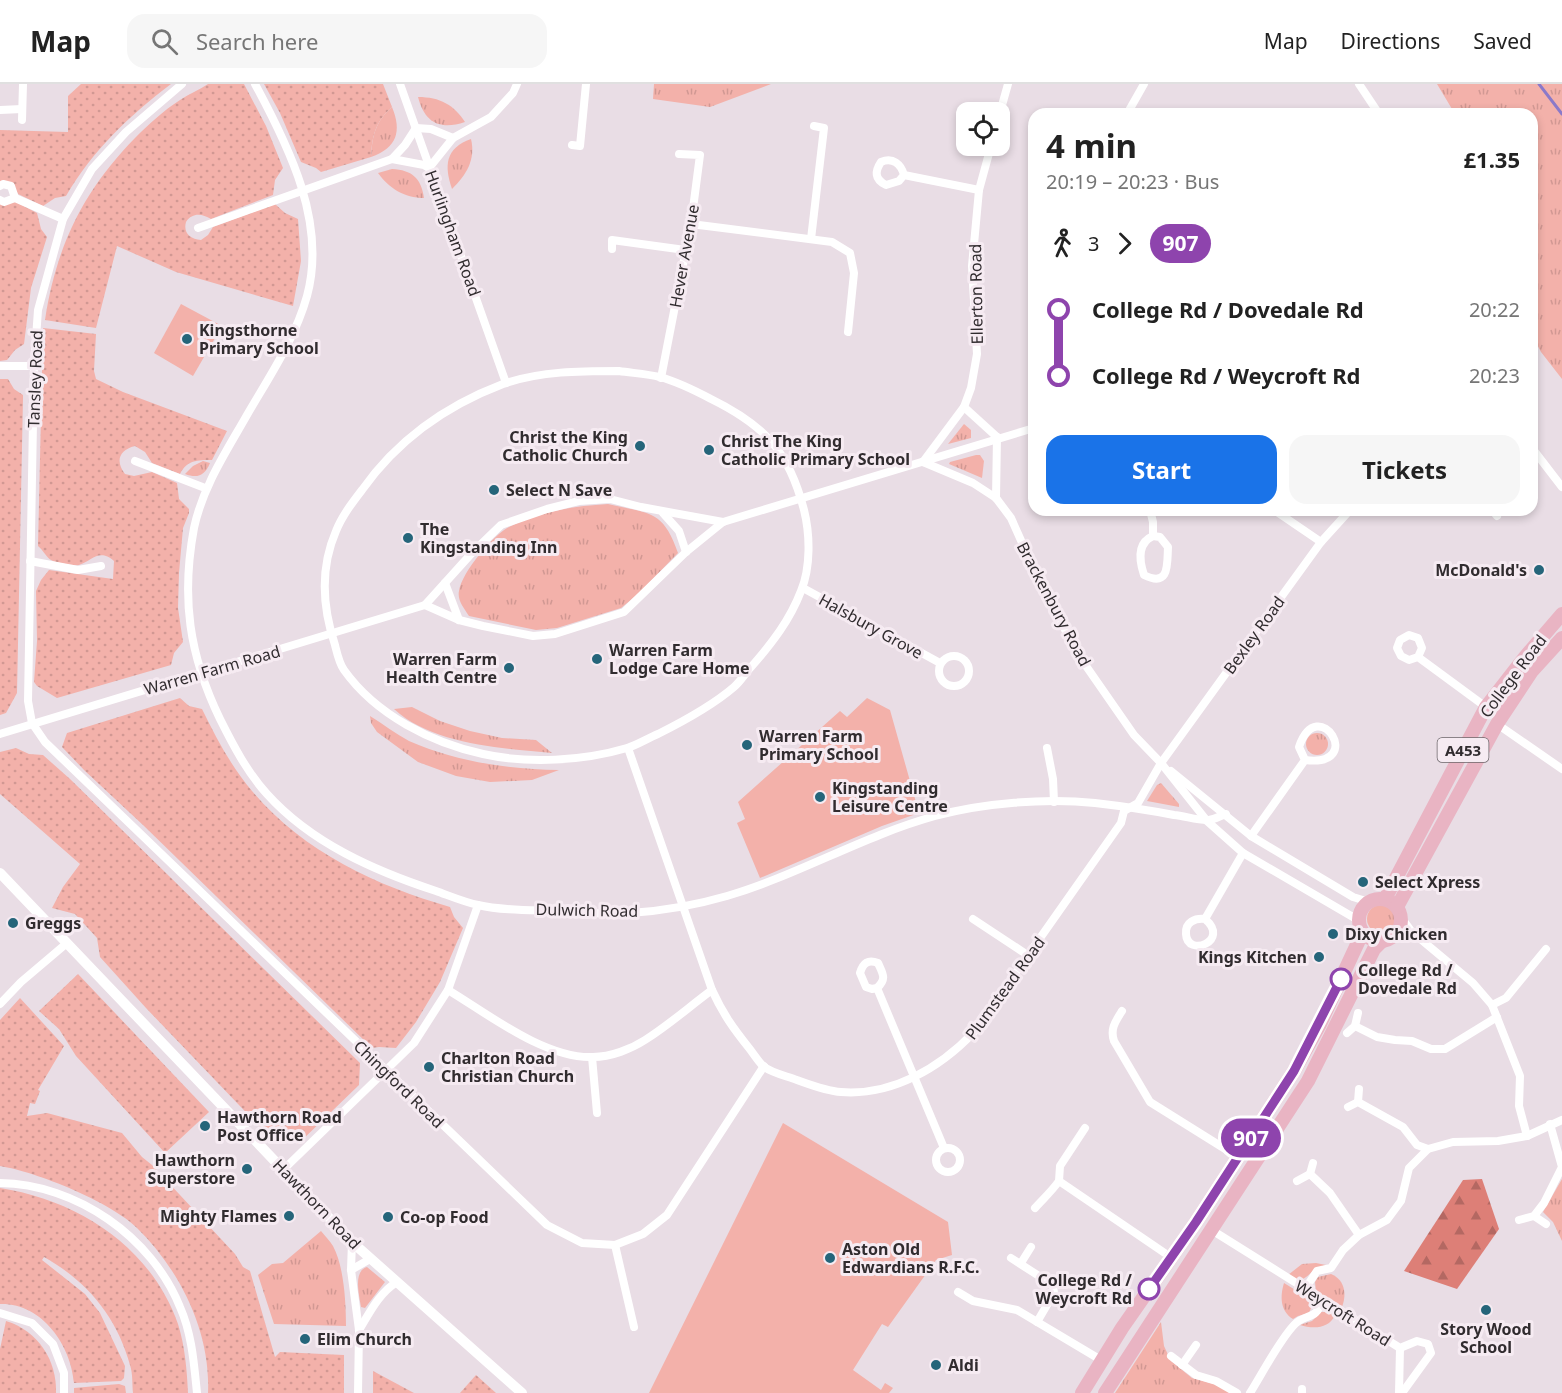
<!DOCTYPE html>
<html lang="en">
<head>
<meta charset="utf-8">
<style>
	body { margin:0; font-family:"Noto Sans",sans-serif; background:#f6f6f6; color:#222; height:100vh; display:flex; flex-direction:column; font-size:22px; white-space:nowrap }
	* { box-sizing:border-box; margin:0 }
	p { font-size:20px; color:#767676 }
	.icon { flex:none; width:33px; height:33px; fill:none; stroke:currentColor; stroke-width:2; stroke-linecap:round; stroke-linejoin:round }
	.map { position:relative; flex:1; overflow:hidden }
	.drawer { position:absolute; left:1028px; top:24px; width:510px; height:408px; display:flex; flex-direction:column; background:#fff; border-radius:18px; box-shadow:0 3px 9px #0003 }
	.drawer>* { flex:none }
	.badge { padding:0 12px; border-radius:20px; font-size:21px; line-height:39px }
	.controls { position:absolute; left:956px; top:18px; display:grid; gap:12px }
	.controls a { display:grid; place-items:center; width:54px; height:54px; border-radius:12px; background:#fff; box-shadow:0 3px 9px #0003; font-size:30px }
	.map>.badge { position:absolute; translate:-50% -50%; box-shadow:0 0 0 3px #fff }
	.legs { display:flex; align-items:center; gap:9px; height:66px; padding:0 18px; font-size:20px }
	.legs p { margin-inline-start:auto }
	.head { display:flex; align-items:center; justify-content:space-between; height:102px; padding:0 18px }
	h1 { font-size:33px; font-weight:700; line-height:45px }
	.button { display:flex; gap:12px; margin-top:auto; padding:12px 18px }
	.button a { flex:1; height:69px; border-radius:18px; background:#1a73e8; color:#fff; font-size:24px; font-weight:700; line-height:69px; text-align:center }
	.button a+a { background:#f6f6f6; color:#222 }
	ul { padding:0 18px; list-style:none }
	li { display:flex; align-items:center; gap:21px; height:66px; font-size:22px }
	li i { display:grid; place-items:center; width:9px; height:100%; margin:0 8px; background:currentColor }
	li i::after { content:''; width:15px; height:15px; margin:-8px; border:4px solid; border-radius:50%; background:#fff }
	li p { margin-inline-start:auto }
	li:first-child i { background:linear-gradient(#0000 50%,currentColor 0) }
	li:last-child i { background:linear-gradient(currentColor 50%,#0000 0) }
	header { display:flex; align-items:center; gap:36px; box-sizing:border-box; height:84px; padding:0 30px; background:#fff; border-bottom:2px solid #e0e0e0 }
	header strong { font-size:28px }
	nav { display:flex; gap:33px; margin-inline-start:auto; font-size:21px }
	.search { width:420px; height:54px; background:#f6f6f6; display:flex; align-items:center; gap:15px; box-sizing:border-box; padding:0 21px; border-radius:18px; color:#767676; font-size:22px }
	.map>svg:first-child { display:block }
</style>
</head>
<body>
<header>
<strong>Map</strong>
<div class="search"><svg class="icon" aria-label="search" viewBox="0 0 24 24"><circle cx="10" cy="10" r="6"/><path d="M15 15l6 6"/></svg>Search here</div>
<nav><a>Map</a><a>Directions</a><a>Saved</a></nav>
</header>
<div class="map">
<svg width="1562" height="1309" viewBox="0 0 1562 1309">
	<defs>
		<pattern id="grass-tufts" width="24" height="20" patternUnits="userSpaceOnUse" patternTransform="scale(1.5)"><rect width="24" height="20" fill="#f3b1aa"/><path d="M3 7l-1-3M5 7V3M7 7l1-3M15 17l-1-3M17 17v-4M19 17l1-3" fill="none" stroke="#d19893"/></pattern>
		<pattern id="forest-firs" width="22" height="20" patternUnits="userSpaceOnUse" patternTransform="scale(1.5)"><rect width="22" height="20" fill="#dd7f77"/><path d="M5 1l3.5 6h-7zM16 11l3.5 6h-7z" fill="#b46862"/></pattern>
		<pattern id="garden-dots" width="8" height="8" patternUnits="userSpaceOnUse" patternTransform="scale(1.5)"><rect width="8" height="8" fill="#f3b1aa"/><path d="M2 2h.1M6 6h.1" fill="none" stroke="#d19893" stroke-width="1.8" stroke-linecap="round"/></pattern>
	</defs>
	<rect width="100%" height="100%" fill="#e9dde5"/>
	<g fill="url(#grass-tufts)">
		<polygon points="654,0 771,0 710,23 653,15"/>
		<polygon points="1437,0 1562,0 1562,295 1541,268 1532,251 1532,30 1455,30"/>
		<path d="M 418,13 C 440,13 454,21 465,38 C 441,46 425,40 418,13 Z"/>
		<path d="M 392,23 C 402,47 397,64 371,73 C 372,51 376,37 392,23 Z"/>
		<path d="M 471,55 C 476,76 466,91 452,105 C 444,82 445,64 471,55 Z"/>
		<path d="M 392,85 C 412,86 421,94 424,114 C 404,114 389,104 378,89 Z"/>
		<polygon points="964,340 971,346 971,354 948,360"/>
		<polygon points="976,371 980,371 984,377 982,394 949,380 950,378"/>
		<path d="M 203,377 L 210,379 C 205,391 198,395 185,390 L 193,382 Z"/>
		<path d="M 608,420 C 649,430 663,425 678,469 L 637,511 L 621,524 L 557,544 L 536,546 L 469,532 C 464,524 457,516 459,507 C 462,488 493,451 509,443 C 540,427 575,422 608,420 Z"/>
		<path d="M 412,623 L 440,637 L 470,647 L 502,654 L 536,656 L 552,669 C 502,664 433,661 394,625 Z"/>
		<path d="M 370,632 C 383,640 396,650 409,657 C 457,678 507,685 559,686 L 532,696 L 490,698 L 456,692 L 418,678 L 377,648 L 371,639 Z"/>
		<circle cx="1317" cy="660" r="11"/>
		<polygon points="1161,699 1179,720 1179,723 1147,717 1157,701"/>
		<circle cx="1381" cy="835" r="14"/>
		<polygon points="1562,1095 1562,1157 1553,1138 1543,1128"/>
		<path d="M 321,1147 C 325,1152 330,1157 333,1162 C 344,1182 346,1219 346,1242 L 274,1240 L 258,1191 L 272,1180 L 283,1179 Z"/>
		<path d="M 1316,1179 L 1326,1181 C 1310,1185 1310,1194 1299,1196 L 1288,1191 L 1302,1180 Z"/>
		<path d="M 367,1183 L 385,1198 L 365,1224 L 361,1223 C 359,1210 353,1187 367,1183 Z"/>
		<path d="M 1331,1190 C 1346,1196 1347,1213 1341,1225 L 1316,1208 L 1315,1198 L 1318,1193 Z"/>
		<path d="M 1284,1199 L 1310,1215 L 1311,1224 L 1309,1229 L 1298,1232 L 1293,1235 C 1280,1227 1280,1212 1284,1199 Z"/>
		<path d="M 1321,1228 L 1329,1228 L 1335,1231 C 1329,1245 1313,1245 1300,1241 L 1312,1237 Z"/>
		<polygon points="1161,1238 1164,1262 1171,1277 1192,1294 1214,1300 1231,1309 1115,1309"/>
	</g>
	<polygon fill="url(#forest-firs)" points="1482,1095 1499,1145 1457,1205 1404,1187 1463,1096"/>
	<g fill="url(#garden-dots)">
		<path d="M 81,0 L 171,0 C 129,32 93,66 66,112 L 55,114 L 43,122 L 18,110 L 12,98 L 0,99 L 0,46 L 68,48 L 68,12 Z"/>
		<path d="M 208,0 L 244,0 L 266,42 L 283,84 L 275,96 L 273,111 L 211,135 C 202,130 193,128 186,138 C 183,149 190,155 201,156 L 208,151 L 213,143 L 275,120 L 285,129 L 298,135 L 301,177 L 293,222 L 176,188 L 117,162 L 96,244 L 45,236 C 56,163 83,107 135,54 C 149,40 163,27 180,16 C 189,10 199,6 208,0 Z"/>
		<path d="M 264,0 L 383,0 L 392,23 C 376,37 372,51 371,73 L 321,88 L 316,84 L 301,78 L 280,29 Z"/>
		<polygon points="14,117 37,129 41,145 47,153 31,204 24,260 15,266 7,276 0,277 0,118"/>
		<path d="M 43,244 L 96,250 L 94,287 L 96,295 L 123,308 L 227,347 L 212,376 C 197,376 187,376 180,390 L 152,379 L 145,368 L 135,362 C 119,366 115,377 125,390 L 134,392 L 152,388 L 177,399 L 179,415 L 189,425 L 189,429 L 183,444 L 179,489 L 178,524 L 183,558 L 174,569 L 171,581 L 57,614 L 37,602 L 34,598 L 37,557 L 36,507 L 41,496 L 49,486 L 113,495 L 114,477 C 99,464 92,477 79,481 C 74,482 56,479 51,476 C 47,474 43,466 38,462 Z"/>
		<polygon points="0,295 8,295 14,305 23,311 23,314 17,609 6,629 0,631"/>
		<path d="M 180,614 L 189,622 L 202,625 C 216,654 231,682 252,707 C 302,767 376,802 450,823 L 454,833 L 463,844 L 440,898 L 416,938 L 396,964 L 379,963 L 372,964 L 143,741 L 85,687 L 62,663 L 67,649 Z"/>
		<polygon points="16,664 29,670 43,671 70,695 360,979 359,1001 298,1060 288,1052 260,1043 146,924 100,873 97,854 75,830 52,824 63,803 80,780 0,710 0,668"/>
		<polygon points="78,890 209,1028 165,1069 76,972 59,945 39,927"/>
		<path d="M 20,914 L 64,962 L 38,1006 L 40,1007 L 35,1020 L 30,1019 L 27,1032 L 47,1029 L 122,1049 L 142,1073 L 152,1081 L 235,1170 L 243,1183 L 250,1187 L 275,1273 L 280,1268 L 344,1271 L 344,1309 L 208,1309 C 211,1248 180,1186 137,1144 C 111,1118 37,1088 0,1082 L 0,936 Z"/>
		<path d="M 0,1104 C 78,1116 151,1163 178,1240 C 185,1262 187,1287 188,1309 L 133,1309 C 132,1300 133,1290 130,1281 C 117,1233 87,1197 44,1173 L 42,1176 L 85,1210 L 100,1229 L 125,1282 L 124,1294 L 121,1297 L 74,1299 C 71,1261 42,1219 0,1220 Z"/>
		<path d="M 6,1237 C 38,1247 57,1276 56,1309 L 0,1309 L 0,1265 Z"/>
		<polygon points="373,1287 414,1309 373,1309"/>
		<polygon points="476,1291 496,1309 460,1309"/>
		<polygon points="119,1300 125,1302 126,1309 74,1309 74,1304"/>
	</g>
	<g fill="#f3b1aa">
		<polygon points="181,220 222,242 193,292 154,269"/>
		<polygon points="867,614 890,626 919,729 882,742 760,794 737,739 745,735 738,718 840,627 847,633"/>
		<polygon points="783,1039 948,1138 952,1171 936,1176 888,1243 882,1240 853,1286 881,1306 885,1299 893,1304 889,1309 649,1309"/>
	</g>
	<g fill="none" stroke-linecap="round" stroke-linejoin="round">
		<polyline stroke="#8b79c9" stroke-width="3" points="1539,0 1562,30"/>
		<g stroke="#fff" stroke-width="8">
			<polyline points="182,0 126,48 92,85 63,135 38,226 34,282 28,617 32,639 45,658 547,1141 582,1159 615,1161 643,1150 667,1131 764,982"/>
			<path d="M 255,0 C 289,63 327,139 307,212 C 295,255 269,293 247,331 C 226,368 203,402 194,444 C 181,514 189,571 220,635 C 233,661 247,688 267,710 C 311,759 375,787 436,807 C 450,812 464,818 478,821 C 504,827 532,826 558,827 C 582,828 607,831 630,829 C 662,827 696,821 727,812 C 798,791 863,752 935,732 C 983,719 1045,714 1095,719 C 1121,722 1148,726 1174,731 C 1185,732 1199,737 1209,736 C 1215,735 1220,732 1226,730"/>
			<polyline points="400,0 506,299"/>
			<polyline points="1359,0 1379,30"/>
			<polyline points="0,26 22,25"/>
			<polyline points="1127,30 1144,0"/>
			<polyline points="999,32 1008,0"/>
			<polyline points="22,36 23,0"/>
			<polyline points="572,61 580,62 586,0"/>
			<polyline points="392,75 424,81 429,84 453,54 491,33 513,9 517,0"/>
			<path d="M 904,91 L 899,97 L 886,101 C 874,95 875,87 881,78 C 893,73 901,80 904,91 L 979,106"/>
			<polyline points="0,102 3,100 11,102 15,114"/>
			<polyline points="0,116 4,118 15,114 63,135"/>
			<polyline points="691,140 832,158 850,169 854,189 848,248"/>
			<polyline points="198,144 392,75 405,61 416,44 431,45 453,54"/>
			<polyline points="811,155 824,44 814,42"/>
			<polyline points="612,165 612,156 685,166"/>
			<polyline points="0,282 34,282"/>
			<path d="M 619,287 C 632,289 647,290 660,293 C 678,298 694,306 711,315 C 764,341 789,367 804,426 C 810,450 811,483 801,507 C 790,536 772,559 752,582 C 746,588 741,597 734,603 C 712,622 684,637 658,650 C 648,654 637,661 627,664 C 583,677 528,680 483,670 C 432,659 376,631 344,586 C 339,579 337,569 335,561 C 322,522 320,484 336,447 C 342,432 352,419 362,406 C 398,355 445,322 503,300 C 540,287 581,287 619,287 Z"/>
			<polyline points="661,294 691,140 700,71 679,70"/>
			<polyline points="964,323 997,353"/>
			<polyline points="1532,364 1562,403"/>
			<polyline points="135,377 205,404"/>
			<polyline points="923,378 973,399 996,414 1011,434 1036,490 1077,569 1134,651 1161,679 1207,737 1243,769 1358,836"/>
			<polyline points="923,378 964,323 971,304 977,270 972,182 979,106 991,62"/>
			<polyline points="996,414 997,353"/>
			<polyline points="1150,426 1153,438 1153,452"/>
			<polyline points="1274,426 1321,458"/>
			<polyline points="1492,426 1497,432"/>
			<polyline points="663,429 679,447 686,468"/>
			<path d="M 1153,452 L 1160,453 L 1168,463 C 1167,480 1170,504 1144,491 C 1139,476 1137,459 1153,452 Z"/>
			<polyline points="30,477 78,486 101,482"/>
			<polyline points="445,499 459,536"/>
			<polyline points="803,504 940,579"/>
			<polyline points="425,521 459,536 483,542 533,552 555,550 624,528 686,468 723,438 1034,344"/>
			<circle cx="954" cy="587" r="15"/>
			<polyline points="1418,573 1409,576 1401,572 1397,564 1400,556 1409,551 1418,554 1422,564 1418,573 1486,623"/>
			<polyline points="1497,640 1562,685"/>
			<polyline points="0,650 425,521 471,470 501,441 547,425 579,417 610,415 641,423 723,438"/>
			<path d="M 628,664 L 712,906 C 723,930 733,944 749,964 C 753,969 758,977 763,982 C 771,989 787,992 797,996 C 811,1001 826,1007 841,1008 C 892,1012 940,984 974,948 L 1121,739 L 1124,727 L 1138,719 L 1161,679 L 1321,458 L 1350,426"/>
			<polyline points="1047,664 1053,695 1054,718"/>
			<polyline points="1171,687 1251,752 1353,813 1369,818"/>
			<path d="M 1251,752 L 1305,676 L 1299,663 C 1318,607 1367,684 1305,676"/>
			<polyline points="1401,833 1412,848 1473,899 1492,921 1520,992 1519,1022 1527,1052"/>
			<polyline points="973,835 1029,872"/>
			<path d="M 1205,835 C 1231,857 1187,874 1186,850 C 1185,838 1195,834 1205,835 L 1243,769"/>
			<polyline points="1390,855 1412,848"/>
			<path d="M 877,904 L 872,905 L 866,903 L 860,889 C 863,879 868,875 878,879 C 883,890 887,895 877,904 L 944,1064"/>
			<path d="M 448,906 C 488,930 545,975 593,973 C 611,973 631,965 645,956 C 669,941 690,922 712,906"/>
			<polyline points="0,920 21,898 67,859"/>
			<polyline points="1492,921 1506,914 1546,865"/>
			<path d="M 1122,927 C 1115,938 1110,945 1114,957 L 1150,1018 L 1238,1073"/>
			<polyline points="1355,942 1358,929"/>
			<polyline points="1347,949 1355,942 1377,953 1395,956 1412,957 1431,965 1445,965 1497,933"/>
			<polyline points="592,973 597,1029"/>
			<polyline points="1358,1018 1359,1005"/>
			<polyline points="1348,1023 1358,1018 1403,1043 1417,1061 1428,1065"/>
			<polyline points="1085,1044 1060,1082 1059,1097 1172,1174"/>
			<circle cx="948" cy="1076" r="12"/>
			<polyline points="284,1085 414,959 448,906 478,821"/>
			<polyline points="1310,1090 1313,1079"/>
			<polyline points="1297,1097 1310,1090 1330,1109 1359,1151"/>
			<path d="M 0,1099 C 76,1100 152,1153 180,1223 C 192,1250 194,1280 197,1309"/>
			<path d="M 1035,1124 C 1043,1115 1051,1108 1059,1097"/>
			<polyline points="1534,1132 1546,1140"/>
			<polyline points="1519,1136 1534,1132 1544,1119 1562,1083 1550,1040"/>
			<polyline points="1210,1145 1400,1264 1417,1257 1428,1260 1431,1269 1402,1309"/>
			<polyline points="352,1158 351,1186 359,1246 358,1309"/>
			<polyline points="615,1161 634,1243"/>
			<polyline points="1011,1174 1053,1201 1054,1209 1037,1238"/>
			<polyline points="1021,1179 1031,1163"/>
			<polyline points="351,1186 370,1175"/>
			<polyline points="1305,1205 1317,1187 1331,1184 1343,1166 1359,1151 1387,1136 1401,1117 1409,1084 1428,1065 1453,1058 1498,1057 1527,1052 1562,1036"/>
			<polyline points="958,1208 973,1217 1017,1226 1101,1276"/>
			<polyline points="0,1229 32,1239 53,1260 64,1289 64,1309"/>
			<path d="M 359,1246 C 370,1228 379,1209 397,1198"/>
			<polyline points="1171,1272 1196,1291 1216,1297 1237,1309"/>
			<polyline points="1182,1281 1196,1261"/>
			<path d="M 1250,1309 C 1262,1290 1280,1255 1295,1240 C 1305,1230 1317,1236 1322,1217"/>
			<polyline points="1302,1309 1302,1305"/>
			<polyline points="1399,1309 1400,1264"/>
		</g>
		<polyline stroke="#fff" stroke-width="10" points="0,789 352,1158 522,1309"/>
		<g stroke="#e9b4c3" stroke-width="14">
			<circle cx="1380" cy="836" r="21"/>
			<polyline points="1385,815 1486,623 1525,573 1562,530"/>
			<polyline points="1397,823 1497,640 1532,587 1562,554"/>
			<polyline points="1082,1309 1122,1244 1196,1138 1294,987 1320,940 1360,854 1364,851"/>
			<polyline points="1105,1309 1308,997 1374,865 1381,858"/>
		</g>
	</g>
	<g fill="none" stroke-linecap="round" stroke-linejoin="round">
		<defs>
			<polyline id="line-1" points="1149,1205 1196,1138 1294,987 1341,895"/>
		</defs>
		<use href="#line-1" stroke="#fff" stroke-width="14"/>
		<use href="#line-1" stroke="#8e44ad" stroke-width="9"/>
	</g>
	<g fill="#25657a" stroke="#f6ebf2" stroke-width="2">
		<circle cx="187" cy="255" r="6"/>
		<circle cx="640" cy="362" r="6"/>
		<circle cx="709" cy="366" r="6"/>
		<circle cx="494" cy="406" r="6"/>
		<circle cx="408" cy="454" r="6"/>
		<circle cx="1539" cy="486" r="6"/>
		<circle cx="597" cy="575" r="6"/>
		<circle cx="509" cy="584" r="6"/>
		<circle cx="747" cy="661" r="6"/>
		<circle cx="820" cy="713" r="6"/>
		<circle cx="1363" cy="798" r="6"/>
		<circle cx="13" cy="839" r="6"/>
		<circle cx="1333" cy="850" r="6"/>
		<circle cx="1319" cy="873" r="6"/>
		<circle cx="429" cy="983" r="6"/>
		<circle cx="205" cy="1042" r="6"/>
		<circle cx="247" cy="1085" r="6"/>
		<circle cx="289" cy="1132" r="6"/>
		<circle cx="388" cy="1133" r="6"/>
		<circle cx="830" cy="1174" r="6"/>
		<circle cx="1486" cy="1226" r="6"/>
		<circle cx="305" cy="1255" r="6"/>
		<circle cx="936" cy="1281" r="6"/>
	</g>
	<g fill="#fff" stroke="#8e44ad" stroke-width="3">
		<circle cx="1341" cy="895" r="10"/>
		<circle cx="1149" cy="1205" r="10"/>
	</g>
	<g text-anchor="middle" dominant-baseline="central" stroke-width="6" stroke-linejoin="round" paint-order="stroke">
		<rect fill="#f6ebf2" stroke="#6c656a" stroke-width="1.5" x="1437.5" y="654" width="51" height="24" rx="4.5"/>
		<g font-size="15" font-weight="bold" fill="#312c2f">
			<text x="1463" y="666">A453</text>
		</g>
		<g font-size="16" fill="#312c2f" stroke="#f6ebf2">
			<text transform="translate(453 149) rotate(70)">Hurlingham Road</text>
			<text transform="translate(684 172) rotate(-80)">Hever Avenue</text>
			<text transform="translate(976 210) rotate(-91)">Ellerton Road</text>
			<text transform="translate(35 295) rotate(-88)">Tansley Road</text>
			<text transform="translate(1054 520) rotate(62)">Brackenbury Road</text>
			<text transform="translate(871 542) rotate(29)">Halsbury Grove</text>
			<text transform="translate(1254 551) rotate(-54)">Bexley Road</text>
			<text transform="translate(212 586) rotate(-16)">Warren Farm Road</text>
			<text transform="translate(1513 592) rotate(-53)">College Road</text>
			<text transform="translate(587 826) rotate(1)">Dulwich Road</text>
			<text transform="translate(1005 904) rotate(-54)">Plumstead Road</text>
			<text transform="translate(399 1000) rotate(44)">Chingford Road</text>
			<text transform="translate(317 1120) rotate(46)">Hawthorn Road</text>
			<text transform="translate(1343 1229) rotate(32)">Weycroft Road</text>
		</g>
		<g font-size="16" font-weight="bold" fill="#312c2f" stroke="#f6ebf2" text-anchor="start">
			<text x="199" y="246">Kingsthorne<tspan x="199" dy="18">Primary School</tspan></text>
			<text x="628" y="353" text-anchor="end">Christ the King<tspan x="628" dy="18">Catholic Church</tspan></text>
			<text x="721" y="357">Christ The King<tspan x="721" dy="18">Catholic Primary School</tspan></text>
			<text x="506" y="406">Select N Save</text>
			<text x="420" y="445">The<tspan x="420" dy="18">Kingstanding Inn</tspan></text>
			<text x="1527" y="486" text-anchor="end">McDonald's</text>
			<text x="609" y="566">Warren Farm<tspan x="609" dy="18">Lodge Care Home</tspan></text>
			<text x="497" y="575" text-anchor="end">Warren Farm<tspan x="497" dy="18">Health Centre</tspan></text>
			<text x="759" y="652">Warren Farm<tspan x="759" dy="18">Primary School</tspan></text>
			<text x="832" y="704">Kingstanding<tspan x="832" dy="18">Leisure Centre</tspan></text>
			<text x="1375" y="798">Select Xpress</text>
			<text x="25" y="839">Greggs</text>
			<text x="1345" y="850">Dixy Chicken</text>
			<text x="1307" y="873" text-anchor="end">Kings Kitchen</text>
			<text x="441" y="974">Charlton Road<tspan x="441" dy="18">Christian Church</tspan></text>
			<text x="217" y="1033">Hawthorn Road<tspan x="217" dy="18">Post Office</tspan></text>
			<text x="235" y="1076" text-anchor="end">Hawthorn<tspan x="235" dy="18">Superstore</tspan></text>
			<text x="277" y="1132" text-anchor="end">Mighty Flames</text>
			<text x="400" y="1133">Co-op Food</text>
			<text x="842" y="1165">Aston Old<tspan x="842" dy="18">Edwardians R.F.C.</tspan></text>
			<text x="1486" y="1245" text-anchor="middle">Story Wood<tspan x="1486" dy="18">School</tspan></text>
			<text x="317" y="1255">Elim Church</text>
			<text x="948" y="1281">Aldi</text>
		</g>
		<g font-size="16" font-weight="bold" fill="#312c2f" stroke="#f6ebf2" text-anchor="start">
			<text x="1358" y="886">College Rd /<tspan x="1358" dy="18">Dovedale Rd</tspan></text>
			<text x="1132" y="1196" text-anchor="end">College Rd /<tspan x="1132" dy="18">Weycroft Rd</tspan></text>
		</g>
	</g>
</svg>
<div class="controls">
<a><svg class="icon" aria-label="locate" viewBox="0 0 24 24"><circle cx="12" cy="12" r="6"/><path d="M12 2v4M12 18v4M2 12h4M18 12h4"/></svg></a>
</div>
<b class="badge" style="left:1251px;top:1054px;background:#8e44ad;color:#fff">907</b>
<section class="drawer">
<div class="head"><div><h1>4 min</h1><p>20:19 – 20:23 · Bus</p></div><b>£1.35</b></div>
<div class="legs"><svg class="icon" aria-label="walk" viewBox="0 0 24 24"><circle cx="13" cy="4" r="2"/><path d="M13 8l-2 6 4 7M11 14l-3 7M7 12l3-4h3l4 4"/></svg>3<svg class="icon" aria-label="forward" viewBox="0 0 24 24"><path d="M9 5l7 7-7 7"/></svg><b class="badge" style="background:#8e44ad;color:#fff">907</b></div>
<ul>
<li><i style="color:#8e44ad"></i><b>College Rd / Dovedale Rd</b><p>20:22</p></li>
<li><i style="color:#8e44ad"></i><b>College Rd / Weycroft Rd</b><p>20:23</p></li>
</ul>
<div class="button"><a>Start</a><a>Tickets</a></div>
</section>
</div>
</body>
</html>
